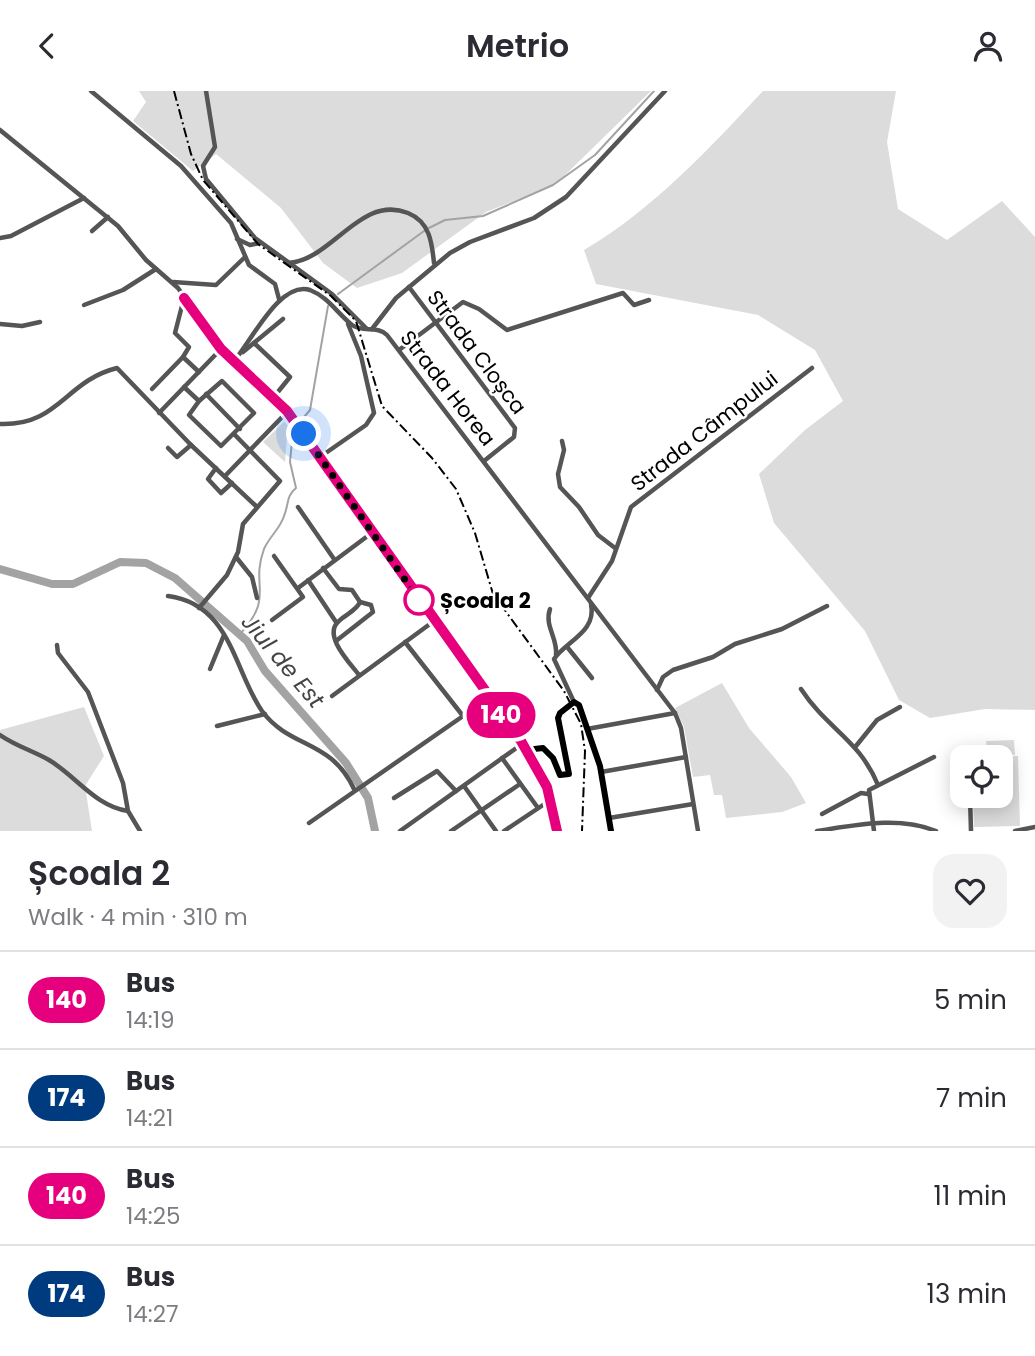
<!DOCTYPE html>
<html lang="en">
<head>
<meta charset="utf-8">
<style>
	body { margin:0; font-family:Poppins,sans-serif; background:#f2f2f3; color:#2b2b33; height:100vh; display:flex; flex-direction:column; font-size:26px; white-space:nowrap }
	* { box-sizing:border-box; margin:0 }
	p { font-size:23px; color:#7c7c81 }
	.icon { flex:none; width:38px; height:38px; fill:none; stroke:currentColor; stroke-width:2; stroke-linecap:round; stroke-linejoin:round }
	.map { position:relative; height:740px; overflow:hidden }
	.panel { display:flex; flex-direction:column; background:#fff; flex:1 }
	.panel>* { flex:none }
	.badge { padding:0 14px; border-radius:23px; font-size:24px; line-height:46px }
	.tools { position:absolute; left:950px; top:654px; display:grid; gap:14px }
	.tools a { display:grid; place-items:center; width:63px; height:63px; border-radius:14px; background:#fff; box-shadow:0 4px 18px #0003; font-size:35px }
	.you { position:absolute; width:35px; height:35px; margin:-18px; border:5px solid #fff; border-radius:50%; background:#1a73e8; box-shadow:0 0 0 10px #1a73e833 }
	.map>.badge { position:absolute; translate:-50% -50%; box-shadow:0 0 0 4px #fff }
	.round { display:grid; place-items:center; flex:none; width:74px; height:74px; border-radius:21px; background:#f2f2f3 }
	.overview { display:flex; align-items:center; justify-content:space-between; height:119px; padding:0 28px }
	h1 { font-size:33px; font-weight:600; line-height:52px }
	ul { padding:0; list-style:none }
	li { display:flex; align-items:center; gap:21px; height:98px; padding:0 28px; border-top:2px solid #e1e1e2 }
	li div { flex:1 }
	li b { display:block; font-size:26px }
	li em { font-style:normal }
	li .badge { min-width:77px; font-weight:700; text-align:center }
	header { display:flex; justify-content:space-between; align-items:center; height:91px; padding:0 28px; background:#fff; font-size:32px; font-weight:600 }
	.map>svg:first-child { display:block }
</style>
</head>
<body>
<header><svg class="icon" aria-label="back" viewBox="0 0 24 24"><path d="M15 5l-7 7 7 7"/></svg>Metrio<svg class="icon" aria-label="person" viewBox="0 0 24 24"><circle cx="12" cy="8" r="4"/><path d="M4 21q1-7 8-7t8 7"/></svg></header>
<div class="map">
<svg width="1035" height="740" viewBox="0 0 1035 740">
	<rect width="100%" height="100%" fill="#fff"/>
	<g fill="#dcdcdc">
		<polygon points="139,0 651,0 556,93 486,121 402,182 357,197 323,172 281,117 216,63 193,80 133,30 146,11"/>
		<path d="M 763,0 L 896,0 L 887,51 L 898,118 L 947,149 L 1002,110 L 1035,146 L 1035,619 L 985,618 L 930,627 L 899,609 L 865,540 L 774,432 L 759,383 L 805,339 L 843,310 L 815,259 L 758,224 L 596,193 L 584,159 C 650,121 711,56 763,0 Z"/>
		<polygon points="286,329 288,333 285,371 263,351"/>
		<polygon points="722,592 749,637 791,686 806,712 782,721 726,727 722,704 714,704 710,684 693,686 684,636 675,617"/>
		<polygon points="84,616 104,665 85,695 92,740 0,740 0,639"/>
		<polygon points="1014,649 1015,664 987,664 986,650"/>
		<polygon points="1018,665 1020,735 974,736 973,705 1001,705 1001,667 975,667"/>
	</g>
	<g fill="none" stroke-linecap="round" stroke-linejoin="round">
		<g stroke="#a3a3a3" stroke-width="2">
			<polyline points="429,137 445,129 483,125 553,94 595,64 654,0"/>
			<polyline points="338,203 424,140"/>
			<polyline points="300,331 310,319 328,215"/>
			<path d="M 240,543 C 275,505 250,496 264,458 C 269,446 280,438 284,425 C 289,413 286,405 296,397 L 290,371 L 293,339"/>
		</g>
		<polyline stroke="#a3a3a3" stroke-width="8" points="0,478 52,493 73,493 120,471 146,472 175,487 247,550 265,580 346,672 368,707 375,740"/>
		<g stroke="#555" stroke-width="4.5">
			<polyline points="91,0 181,75 231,132 249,174 275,193 279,208"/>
			<polyline points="206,0 215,56 203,75 206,88 255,147 332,203 366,237"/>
			<polyline points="0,39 118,135 146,169 178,197 221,258 287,321 526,659"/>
			<polyline points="92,140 108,126"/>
			<polyline points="0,147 11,145 84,107"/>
			<polyline points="237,148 250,154 260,152"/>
			<path d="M 288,172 C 333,169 360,103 408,122 C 430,131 432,152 434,172"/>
			<polyline points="173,191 216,194 244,167"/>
			<polyline points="409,196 515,337 514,346 484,370"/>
			<polyline points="184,207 175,242 189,256 183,266 199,281"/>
			<polyline points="84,214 123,199 156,178"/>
			<polyline points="0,233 22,235 40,231"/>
			<polyline points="372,238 396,207 450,162 470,151 534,127 566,106 665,0"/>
			<polyline points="254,252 290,286 273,307"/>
			<polyline points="399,259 463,211 479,218 507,239 623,202 634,214 649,209"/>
			<polyline points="243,261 283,228"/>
			<path d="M 234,270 C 251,251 280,189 310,199 C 328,206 337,222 352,234 C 363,242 377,234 387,244 L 675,622 L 681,637 L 698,740"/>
			<polygon points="222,290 254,322 221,355 189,324 199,310"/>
			<polyline points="184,296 199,310"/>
			<polyline points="152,298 183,266"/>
			<polyline points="206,303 240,338"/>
			<polyline points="159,322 221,258"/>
			<path d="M 0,333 C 59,335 65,290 117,277 L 191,354 L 256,415"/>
			<polyline points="562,350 564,359 558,383 560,396 579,416 598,444 615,457"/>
			<polyline points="168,357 177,366 191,354"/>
			<polyline points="320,366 366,334 374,322 361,265 348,233"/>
			<polyline points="216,377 208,388 221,402 232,392"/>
			<polyline points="225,385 287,321"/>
			<polyline points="298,416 334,468"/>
			<polyline points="236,466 252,486 257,507"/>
			<path d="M 323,477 L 339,498 L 352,499 L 360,511 C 356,520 346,523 339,530 C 322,544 350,572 359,584"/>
			<polyline points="308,489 336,531"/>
			<polyline points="298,497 373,441"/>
			<path d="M 168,505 C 231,513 234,580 262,620 C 290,658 331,648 354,698"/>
			<polyline points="588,507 612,470 631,416 812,277"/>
			<polyline points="199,517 227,484 238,461 243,433 280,390 235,344"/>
			<path d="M 550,518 C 544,535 558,547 556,564"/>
			<polyline points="272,529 303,506 274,465"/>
			<polyline points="336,550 373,521 371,514 360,511"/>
			<polyline points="405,551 463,625"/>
			<polyline points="57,554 58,562 88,601 123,692 128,720 140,740"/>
			<polyline points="568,557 592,587"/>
			<polyline points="210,578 224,544"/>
			<path d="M 801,598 C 827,638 859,648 878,694"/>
			<polyline points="657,599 663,586 673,579 713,566 735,553 782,538 827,515"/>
			<polyline points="332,605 434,530"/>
			<path d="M 574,611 L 554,568 C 566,550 597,541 591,513"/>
			<polyline points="217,635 265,623"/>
			<polyline points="587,638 675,622"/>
			<path d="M 0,644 C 16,655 33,660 49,669 C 76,685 95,715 128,720"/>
			<polyline points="856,655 877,629 900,616"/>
			<polyline points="502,667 538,717"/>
			<polyline points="601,681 686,666"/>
			<polyline points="464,695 496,740"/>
			<polyline points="970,705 971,740"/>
			<polyline points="394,707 437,680 456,700"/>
			<polyline points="822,723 861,702 868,703"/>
			<polyline points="609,727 693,713"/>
			<polyline points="309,732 489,607"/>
			<polyline points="400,740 522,653"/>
			<polyline points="451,740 520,693"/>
			<polyline points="504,740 552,708"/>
			<path d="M 817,740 C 857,734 898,725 936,740"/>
			<polyline points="874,740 869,699 934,666"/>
			<polyline points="1015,740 1035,736"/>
		</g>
		<polyline stroke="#000" stroke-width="6" points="557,740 547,696 526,659 543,657 553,667 560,684 569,683 558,627 560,622 574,611 579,614 600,675 611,740"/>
		<polyline stroke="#000" stroke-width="2" stroke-dasharray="10 3.5 2 3.5" stroke-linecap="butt" points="174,0 191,63 203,89 258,153 331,205 356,230 382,315 432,367 456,398 475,442 493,503 564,600 581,633 585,660 582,740"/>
	</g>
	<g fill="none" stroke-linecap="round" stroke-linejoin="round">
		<defs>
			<polyline id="line" points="184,207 221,258 287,320 521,650 547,696 557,740"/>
		</defs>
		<use href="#line" stroke="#fff" stroke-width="16"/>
		<use href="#line" stroke="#e6007e" stroke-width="10"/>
		<polyline stroke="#000" stroke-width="7" stroke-dasharray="0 12.6" points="304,343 419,509"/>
	</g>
	<circle fill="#fff" stroke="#e6007e" stroke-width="3.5" cx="419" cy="509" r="14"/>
	<g text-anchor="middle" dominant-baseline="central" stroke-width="5" stroke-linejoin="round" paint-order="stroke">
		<g font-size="21" fill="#000" stroke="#fff">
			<text transform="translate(477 261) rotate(53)">Strada Cloșca</text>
			<text transform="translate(448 297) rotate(52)">Strada Horea</text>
			<text transform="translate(704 340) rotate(-38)">Strada Câmpului</text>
		</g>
		<g font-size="21" font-weight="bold" fill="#000" stroke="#fff" text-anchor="start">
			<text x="440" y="509">Școala 2</text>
		</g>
		<g font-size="23" font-style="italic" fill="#444" stroke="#fff">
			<text transform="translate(283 570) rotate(50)">Jiul de Est</text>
		</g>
	</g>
</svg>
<div class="tools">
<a><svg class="icon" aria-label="locate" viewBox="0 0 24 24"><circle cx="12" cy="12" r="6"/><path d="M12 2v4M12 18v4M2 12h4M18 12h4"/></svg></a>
</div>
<div class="you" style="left:304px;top:343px"></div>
<b class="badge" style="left:501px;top:624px;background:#e6007e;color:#fff">140</b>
</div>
<section class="panel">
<div class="overview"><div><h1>Școala 2</h1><p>Walk · 4 min · 310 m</p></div><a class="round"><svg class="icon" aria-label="heart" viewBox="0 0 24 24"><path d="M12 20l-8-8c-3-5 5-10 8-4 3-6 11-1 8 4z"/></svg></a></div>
<ul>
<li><span class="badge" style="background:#e6007e;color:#fff">140</span><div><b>Bus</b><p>14:19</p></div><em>5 min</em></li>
<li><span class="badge" style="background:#003b80;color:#fff">174</span><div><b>Bus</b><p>14:21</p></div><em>7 min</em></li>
<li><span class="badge" style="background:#e6007e;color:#fff">140</span><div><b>Bus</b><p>14:25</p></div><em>11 min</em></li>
<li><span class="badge" style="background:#003b80;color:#fff">174</span><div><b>Bus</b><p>14:27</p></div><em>13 min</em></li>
</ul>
</section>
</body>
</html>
